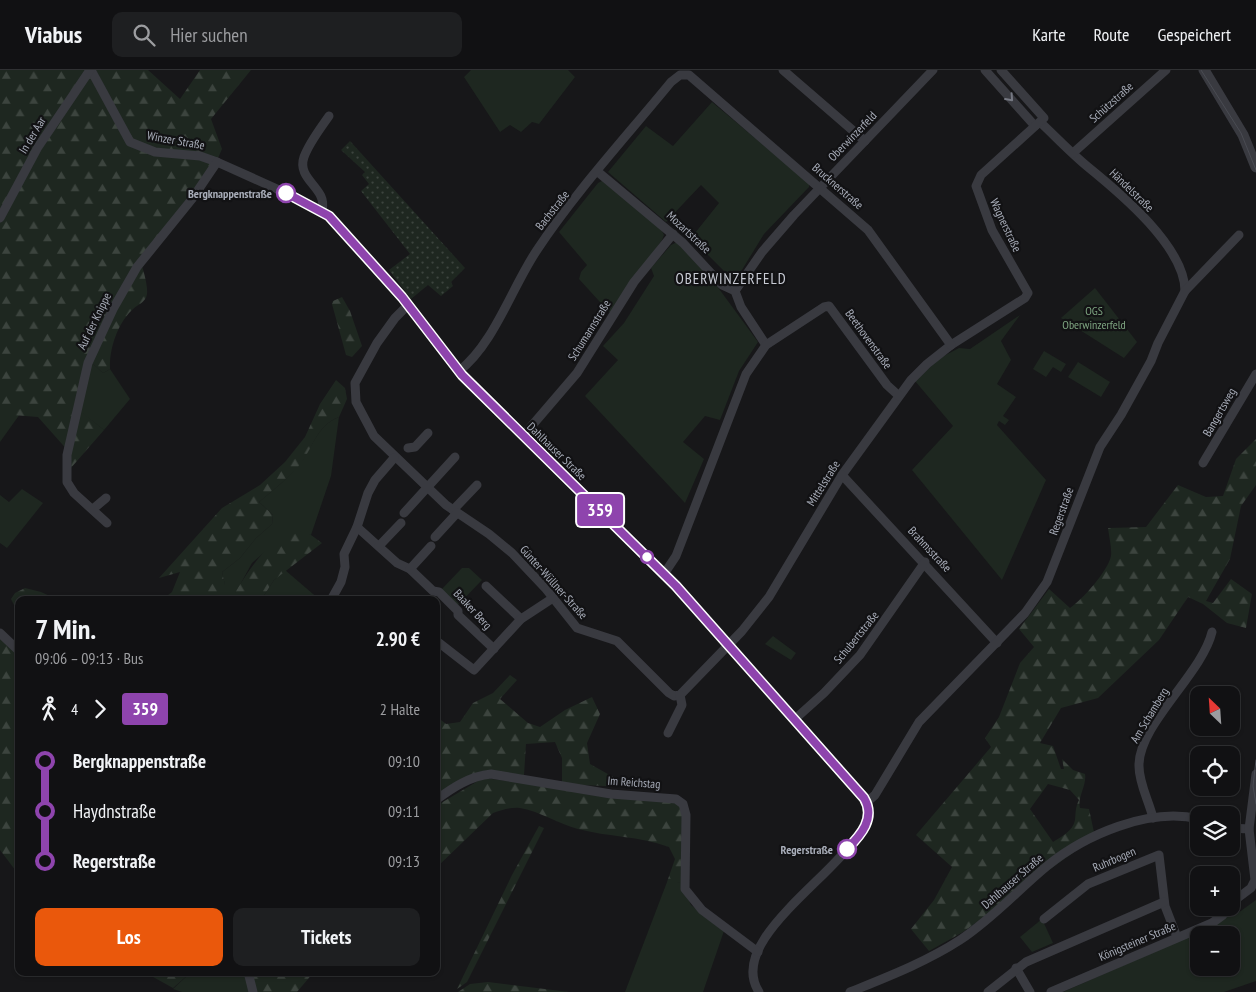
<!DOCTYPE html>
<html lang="de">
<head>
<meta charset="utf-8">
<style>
	body { margin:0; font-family:"PT Sans Narrow",sans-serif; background:#1e1f21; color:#f1f3f6; height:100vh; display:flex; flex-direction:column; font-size:19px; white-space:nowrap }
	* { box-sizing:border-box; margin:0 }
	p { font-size:16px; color:#9c9da0 }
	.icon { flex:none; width:28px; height:28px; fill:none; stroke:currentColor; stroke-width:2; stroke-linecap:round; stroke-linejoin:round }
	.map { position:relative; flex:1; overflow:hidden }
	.details { position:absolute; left:15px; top:526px; width:425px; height:380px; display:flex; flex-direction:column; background:#111113; border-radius:10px; box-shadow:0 1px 4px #0004,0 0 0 1px #303133 }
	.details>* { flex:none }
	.badge { padding:0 10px; border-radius:4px; font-size:18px; line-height:32px }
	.needle { width:32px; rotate:335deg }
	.tools { position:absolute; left:1190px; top:616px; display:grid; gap:10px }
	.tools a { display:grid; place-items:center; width:50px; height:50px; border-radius:10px; background:#111113; box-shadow:0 1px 4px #0004,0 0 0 1px #303133; font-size:25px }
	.map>.badge { position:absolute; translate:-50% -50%; box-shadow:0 0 0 2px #fff }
	.legs { display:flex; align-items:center; gap:8px; height:55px; padding:0 20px; font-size:16px }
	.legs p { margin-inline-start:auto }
	.summary { display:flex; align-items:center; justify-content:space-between; height:85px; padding:0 20px }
	h1 { font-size:28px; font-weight:700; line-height:38px }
	.action { display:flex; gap:10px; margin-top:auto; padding:10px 20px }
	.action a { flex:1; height:58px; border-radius:10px; background:#ea580c; color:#fff; font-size:20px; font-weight:700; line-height:58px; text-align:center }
	.action a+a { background:#1e1f21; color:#f1f3f6 }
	ul { padding:0 20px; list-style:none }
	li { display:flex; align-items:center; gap:18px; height:50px; font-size:19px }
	li i { display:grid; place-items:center; width:8px; height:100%; margin:0 6px; background:currentColor }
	li i::after { content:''; width:12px; height:12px; margin:-6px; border:4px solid; border-radius:50%; background:#111113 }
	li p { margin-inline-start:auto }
	li:first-child i { background:linear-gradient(#0000 50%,currentColor 0) }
	li:last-child i { background:linear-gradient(currentColor 50%,#0000 0) }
	header { display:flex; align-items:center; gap:30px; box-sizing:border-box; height:70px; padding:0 25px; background:#111113; border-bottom:1px solid #303133 }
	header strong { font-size:24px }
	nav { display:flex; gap:28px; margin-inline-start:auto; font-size:18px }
	.search { width:350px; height:45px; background:#1e1f21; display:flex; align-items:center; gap:12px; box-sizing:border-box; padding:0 18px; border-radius:10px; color:#9c9da0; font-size:19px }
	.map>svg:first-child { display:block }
</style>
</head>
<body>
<header>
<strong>Viabus</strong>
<div class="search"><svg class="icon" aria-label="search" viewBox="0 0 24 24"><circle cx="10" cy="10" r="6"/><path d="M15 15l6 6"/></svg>Hier suchen</div>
<nav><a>Karte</a><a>Route</a><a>Gespeichert</a></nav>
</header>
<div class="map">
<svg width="1256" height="922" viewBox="0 0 1256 922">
	<defs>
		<pattern id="forest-firs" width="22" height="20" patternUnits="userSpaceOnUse" patternTransform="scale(1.25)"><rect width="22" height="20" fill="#1e2720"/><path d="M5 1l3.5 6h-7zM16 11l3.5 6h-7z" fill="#3c443e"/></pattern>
		<pattern id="garden-dots" width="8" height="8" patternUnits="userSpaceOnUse" patternTransform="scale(1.25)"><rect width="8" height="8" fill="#1e2720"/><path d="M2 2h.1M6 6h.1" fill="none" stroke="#3c443e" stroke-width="1.8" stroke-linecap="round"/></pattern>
	</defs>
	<rect width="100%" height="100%" fill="#171719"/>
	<g fill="#1e2720" fill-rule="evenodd">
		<polygon points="471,0 568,0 575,7 539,54 532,52 521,62 510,55 500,62 464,7"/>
		<polygon points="712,32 809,113 809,117 764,164 737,208 731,208 691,168 719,133 701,115 666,152 608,102 646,56 673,76"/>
		<polygon points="602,111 661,159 664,165 662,170 610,243 579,209 581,202 587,195 559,162 598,113"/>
		<polygon points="677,172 714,212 758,272 739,301 720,350 705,346 683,372 704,389 685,433 585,326 618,290 603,276 624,253 654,206 651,198 671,175"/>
		<polygon points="1095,218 1137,272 1124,288 1061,248"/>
		<polygon points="1020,245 1001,271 1011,290 997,314 1016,327 1003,346 1009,350 1005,355 999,351 997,355 1046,410 1002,510 912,400 953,356 915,311 940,288 959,278 970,279"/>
		<polygon points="1044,281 1066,294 1061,302 1053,297 1046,307 1033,299"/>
		<polygon points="90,291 103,303 110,299 130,329 104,360 78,340"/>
		<polygon points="1078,292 1110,312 1101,327 1068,307"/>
		<polygon points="0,344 20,344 0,372"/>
		<path d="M 339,347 L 331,406 L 311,465 L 298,461 L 267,480 L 252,493 L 235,524 L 225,516 L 222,502 L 240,488 L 256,468 L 272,454 L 273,445 L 259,432 C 272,421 286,410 297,397 C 313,380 315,356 339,347 Z"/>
		<polygon points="22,419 43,433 7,478 0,473 0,425 9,432"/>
		<polygon points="462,498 469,498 482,510 458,535 441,520"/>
		<polygon points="285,500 320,530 261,530 274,510"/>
		<polygon points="773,566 796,583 791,590 765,574"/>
		<polygon points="673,811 681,813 691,835 724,861 703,922 625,922 667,812"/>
		<path d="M 1256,830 L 1256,911 L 1224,922 L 1063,922 L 1219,853 L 1233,840 L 1238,843 ZM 1199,865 L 1231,865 L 1231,898 L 1199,898 Z"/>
		<polygon points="1042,849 1053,873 1032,882 1020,867"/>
		<polygon points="245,902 250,922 182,922 173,919 190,903"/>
	</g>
	<g fill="url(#forest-firs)" fill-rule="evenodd">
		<path d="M 0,0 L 86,0 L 129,73 L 199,88 L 214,93 L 140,190 C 143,199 148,215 147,224 C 146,233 136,235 131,241 C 117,255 109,280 110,299 L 103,303 L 90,291 L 74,336 L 104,360 L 70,399 L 70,383 L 38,347 L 0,344 Z"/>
		<polygon points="96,0 148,0 180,29 200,0 251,0 211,49 222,79 218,88 155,81 130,68"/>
		<polygon points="342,227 350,241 362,276 352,287 346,285 332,234 333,231"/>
		<path d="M 336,310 L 345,318 L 347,329 L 339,347 C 315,356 313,380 298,397 C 286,410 272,421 259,432 L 273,445 L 272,454 L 256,468 L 240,488 L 222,502 L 225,515 L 235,523 C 246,504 273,462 297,461 C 307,460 315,468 322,473 L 274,510 L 261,530 L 162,530 L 172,522 L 180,502 L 159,508 L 222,438 L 260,415 L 285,392 L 305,367 L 320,334 Z"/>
		<path d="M 1256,369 L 1256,415 L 1241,436 L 1230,489 L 1206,531 L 1213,533 L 1231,509 L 1252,524 L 1246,558 L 1227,553 L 1203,534 L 1188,527 L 1159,570 L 1098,628 L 1061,638 L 1040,673 L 1053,676 L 1061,699 L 1064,699 L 1062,689 L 1073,700 L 1085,704 C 1087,715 1077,728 1080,738 L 1089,739 L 1095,767 L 963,862 L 929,881 L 911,859 L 934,830 L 952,797 L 916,765 L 991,677 L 985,668 L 999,647 L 1020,593 L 1034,577 L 1019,559 L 1049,519 L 1070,538 C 1082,530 1108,501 1111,486 C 1112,478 1109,467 1108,458 L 1146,457 L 1178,415 L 1206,427 L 1223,426 L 1236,389 ZM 1048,714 L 1070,720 L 1079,730 C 1075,738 1076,742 1075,750 C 1073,761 1061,767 1053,772 L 1030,739 Z"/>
		<polygon points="25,518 41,522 58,530 19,530 19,545 11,529 15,523"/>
		<polygon points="0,568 19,583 19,805 0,780"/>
		<polygon points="510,605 517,610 500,629 528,653 540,657 565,640 592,627 600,644 587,673 590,694 615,708 646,718 562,714 562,688 555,672 526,674 524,705 482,701 436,729 436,646 446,654 460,652 473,633 493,623"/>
		<path d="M 483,708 L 686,732 L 682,813 L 667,812 L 675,789 L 669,777 C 640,766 608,767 578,759 C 559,754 539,741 520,738 C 510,737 502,740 493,743 L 436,798 L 436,736 Z"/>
		<polygon points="539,756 544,758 467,912 457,919 512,805"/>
		<polygon points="146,903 190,903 173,918"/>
		<polygon points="245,903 313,903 297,922 250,922"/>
		<polygon points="488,912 569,922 458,922 470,914"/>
	</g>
	<polygon fill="url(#garden-dots)" points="350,71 465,198 451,212 453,216 441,226 428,215 411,229 389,200 410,184 361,121 369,114 362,105 365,102 341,80"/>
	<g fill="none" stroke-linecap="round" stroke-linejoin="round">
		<g stroke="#393a40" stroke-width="9">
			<path d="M 91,0 L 130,72 L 155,82 L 200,86 L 217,92 L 286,123 L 328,145 L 402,227 L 461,305 L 676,516 L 864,729 C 895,776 718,859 759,922"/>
			<polyline points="783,0 865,71"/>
			<polyline points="985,0 1035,56"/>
			<path d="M 1040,52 C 1056,67 1071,83 1088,97 C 1120,123 1185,177 1185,221"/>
			<polyline points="1073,83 1166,0"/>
			<polyline points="598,102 683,173 722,215 735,221 741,237 766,275"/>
			<path d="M 322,140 C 328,118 296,110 304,87 C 309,73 320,59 329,46"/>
			<polyline points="0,148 38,77 90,0"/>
			<polyline points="735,221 762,182 794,145 933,0"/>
			<polyline points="408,235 395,248 377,273 355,313 356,332 374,366 446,435 489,464 512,483 546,519 577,558 617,571 669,623 674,626 680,625 742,561 769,527 842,405 911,310 927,294 951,275 1025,228 1028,223 992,160 976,116 981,105 1044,48 1001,0"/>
			<path d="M 459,301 C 494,274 512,217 537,180 C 576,121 626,67 671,12 L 680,5 L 689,5 L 868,160 L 951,275"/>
			<polyline points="523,366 577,303 634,212 673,164"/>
			<polyline points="408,378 415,377 428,363"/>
			<polyline points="1203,393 1256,304"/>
			<polyline points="842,405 997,573"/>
			<polyline points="93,439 106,428"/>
			<polyline points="453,440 477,415"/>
			<polyline points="404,443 455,387"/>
			<polyline points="107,453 74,423 67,412 67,385 88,293 113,239 137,197 192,129 217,92"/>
			<polyline points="357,457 397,493 410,499 433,521 439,522 458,541 458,545 494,579"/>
			<polyline points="435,467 457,443"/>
			<polyline points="379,476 401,453"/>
			<polyline points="410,499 431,476"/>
			<polyline points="664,504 676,486 746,304 766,275 824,237 829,236 887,315 899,326"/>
			<polyline points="486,516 521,549"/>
			<polyline points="331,530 341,512 345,497 344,484 357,457 368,423 375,410 394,388"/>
			<polyline points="0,563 19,581"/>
			<polyline points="438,572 474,600 521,549 553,528"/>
			<polyline points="795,649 824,623 860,585 925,492"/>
			<polyline points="668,663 682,635 680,625"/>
			<path d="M 436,730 C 452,718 470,706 491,704 L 611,724 L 676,729 L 683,734 L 686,745 L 685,819 L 702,840 L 758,882"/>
			<polyline points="867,732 875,725 919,652 1025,543 1047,512 1100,377 1121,345 1151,291 1158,273 1185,221 1239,165"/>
			<path d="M 1153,748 C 1149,731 1139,714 1139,696 C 1138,655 1202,604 1212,562"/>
			<polyline points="1231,758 1249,759"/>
			<polyline points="1231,833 1251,818 1255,810 1249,759 1256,704"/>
			<polyline points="1044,849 1088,814 1159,785 1165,836 1177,867"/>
			<polyline points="1016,898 1030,922"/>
			<polyline points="248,902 253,922"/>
			<path d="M 850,922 C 887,907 926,892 960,870 C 992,849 1018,820 1047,796 C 1085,765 1149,737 1199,749"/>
			<polyline points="988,922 1026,892 1164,832"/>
			<polyline points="1051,922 1212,853 1223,845 1228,838"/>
		</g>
		<polyline stroke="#393a40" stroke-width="11" points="1204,0 1243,65 1256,97"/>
		<g stroke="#4a4c53" stroke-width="1">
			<polyline points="1201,0 1241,63 1256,100"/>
			<polyline points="1256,690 1253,716 1256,734"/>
		</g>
	</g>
	<defs><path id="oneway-chevron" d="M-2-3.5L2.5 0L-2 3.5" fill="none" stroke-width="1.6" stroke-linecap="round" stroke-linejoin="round" transform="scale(1.25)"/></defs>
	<use stroke="#767983" href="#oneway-chevron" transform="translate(1010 28) rotate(48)"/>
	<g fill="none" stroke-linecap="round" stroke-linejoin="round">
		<defs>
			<path id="line-1" d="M 286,123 L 329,146 L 402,227 L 462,305 L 676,516 L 864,728 C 876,748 861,765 847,779"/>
		</defs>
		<use href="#line-1" stroke="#fff" stroke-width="11"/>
		<use href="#line-1" stroke="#8e44ad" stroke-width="8"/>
	</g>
	<g fill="#fff" stroke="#8e44ad" stroke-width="2.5">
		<circle cx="286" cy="123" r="9"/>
		<circle cx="647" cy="487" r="6"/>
		<circle cx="847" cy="779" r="9"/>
	</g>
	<g text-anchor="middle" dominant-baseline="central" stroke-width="4.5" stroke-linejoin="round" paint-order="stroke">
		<g font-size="12" fill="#a8adb9" stroke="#121214">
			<text transform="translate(1111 32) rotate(-42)">Schützstraße</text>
			<text transform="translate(32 65) rotate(-59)">In der Aar</text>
			<text transform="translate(852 66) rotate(-46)">Oberwinzerfeld</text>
			<text transform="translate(176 70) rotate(10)">Winzer Straße</text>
			<text transform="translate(838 116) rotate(41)">Brucknerstraße</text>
			<text transform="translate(1132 120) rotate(44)">Händelstraße</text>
			<text transform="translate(552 140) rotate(-52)">Bachstraße</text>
			<text transform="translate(1006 155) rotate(65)">Wagnerstraße</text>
			<text transform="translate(689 162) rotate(43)">Mozartstraße</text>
			<text transform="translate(94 251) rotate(-64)">Auf der Knippe</text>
			<text transform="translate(589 260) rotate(-58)">Schumannstraße</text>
			<text transform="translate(869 269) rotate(54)">Beethovenstraße</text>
			<text transform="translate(1219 342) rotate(-60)">Bangertsweg</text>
			<text transform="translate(557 381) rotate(44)">Dahlhauser Straße</text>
			<text transform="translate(823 413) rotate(-58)">Mittelstraße</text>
			<text transform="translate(1061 441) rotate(-70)">Regerstraße</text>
			<text transform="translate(930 479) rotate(47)">Brahmsstraße</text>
			<text transform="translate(554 512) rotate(48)">Günter-Wüllner-Straße</text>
			<text transform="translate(473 539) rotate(47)">Baaker Berg</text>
			<text transform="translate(856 567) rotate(-51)">Schubertstraße</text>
			<text transform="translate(1149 645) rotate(-59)">Am Schamberg</text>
			<text transform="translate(634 712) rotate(4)">Im Reichstag</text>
			<text transform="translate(1114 789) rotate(-23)">Ruhrbogen</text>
			<text transform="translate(1012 811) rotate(-41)">Dahlhauser Straße</text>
			<text transform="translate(1137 871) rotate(-23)">Königsteiner Straße</text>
		</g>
		<g font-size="12" font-weight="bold" fill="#a8adb9" stroke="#121214" text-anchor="end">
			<text x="272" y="123">Bergknappenstraße</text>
			<text x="833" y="779">Regerstraße</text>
		</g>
		<g font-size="12" fill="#7ea581" stroke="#121214">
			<text x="1094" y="240">OGS<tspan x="1094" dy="14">Oberwinzerfeld</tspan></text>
		</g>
		<g font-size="15" letter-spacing="1" fill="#c9ccd5" stroke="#121214">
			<text x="731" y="208">OBERWINZERFELD</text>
		</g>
	</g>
</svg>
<div class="tools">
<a><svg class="needle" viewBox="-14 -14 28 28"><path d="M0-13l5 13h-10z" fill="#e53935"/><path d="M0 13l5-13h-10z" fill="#9c9da0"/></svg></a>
<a><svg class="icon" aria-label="locate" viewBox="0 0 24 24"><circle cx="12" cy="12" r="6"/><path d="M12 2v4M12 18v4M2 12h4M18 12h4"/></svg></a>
<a><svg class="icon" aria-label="layers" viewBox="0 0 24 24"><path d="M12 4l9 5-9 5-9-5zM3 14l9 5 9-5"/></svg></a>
<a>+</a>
<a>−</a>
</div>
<b class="badge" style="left:600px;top:440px;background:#8e44ad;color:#fff">359</b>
<section class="details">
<div class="summary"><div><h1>7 Min.</h1><p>09:06 – 09:13 · Bus</p></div><b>2.90 €</b></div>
<div class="legs"><svg class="icon" aria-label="walk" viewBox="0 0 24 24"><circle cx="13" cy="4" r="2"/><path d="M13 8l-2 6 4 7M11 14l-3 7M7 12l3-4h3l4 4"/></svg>4<svg class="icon" aria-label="forward" viewBox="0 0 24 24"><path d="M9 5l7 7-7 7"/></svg><b class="badge" style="background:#8e44ad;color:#fff">359</b><p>2 Halte</p></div>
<ul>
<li><i style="color:#8e44ad"></i><b>Bergknappenstraße</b><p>09:10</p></li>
<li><i style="color:#8e44ad"></i><span>Haydnstraße</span><p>09:11</p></li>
<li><i style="color:#8e44ad"></i><b>Regerstraße</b><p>09:13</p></li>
</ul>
<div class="action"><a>Los</a><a>Tickets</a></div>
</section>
</div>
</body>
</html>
